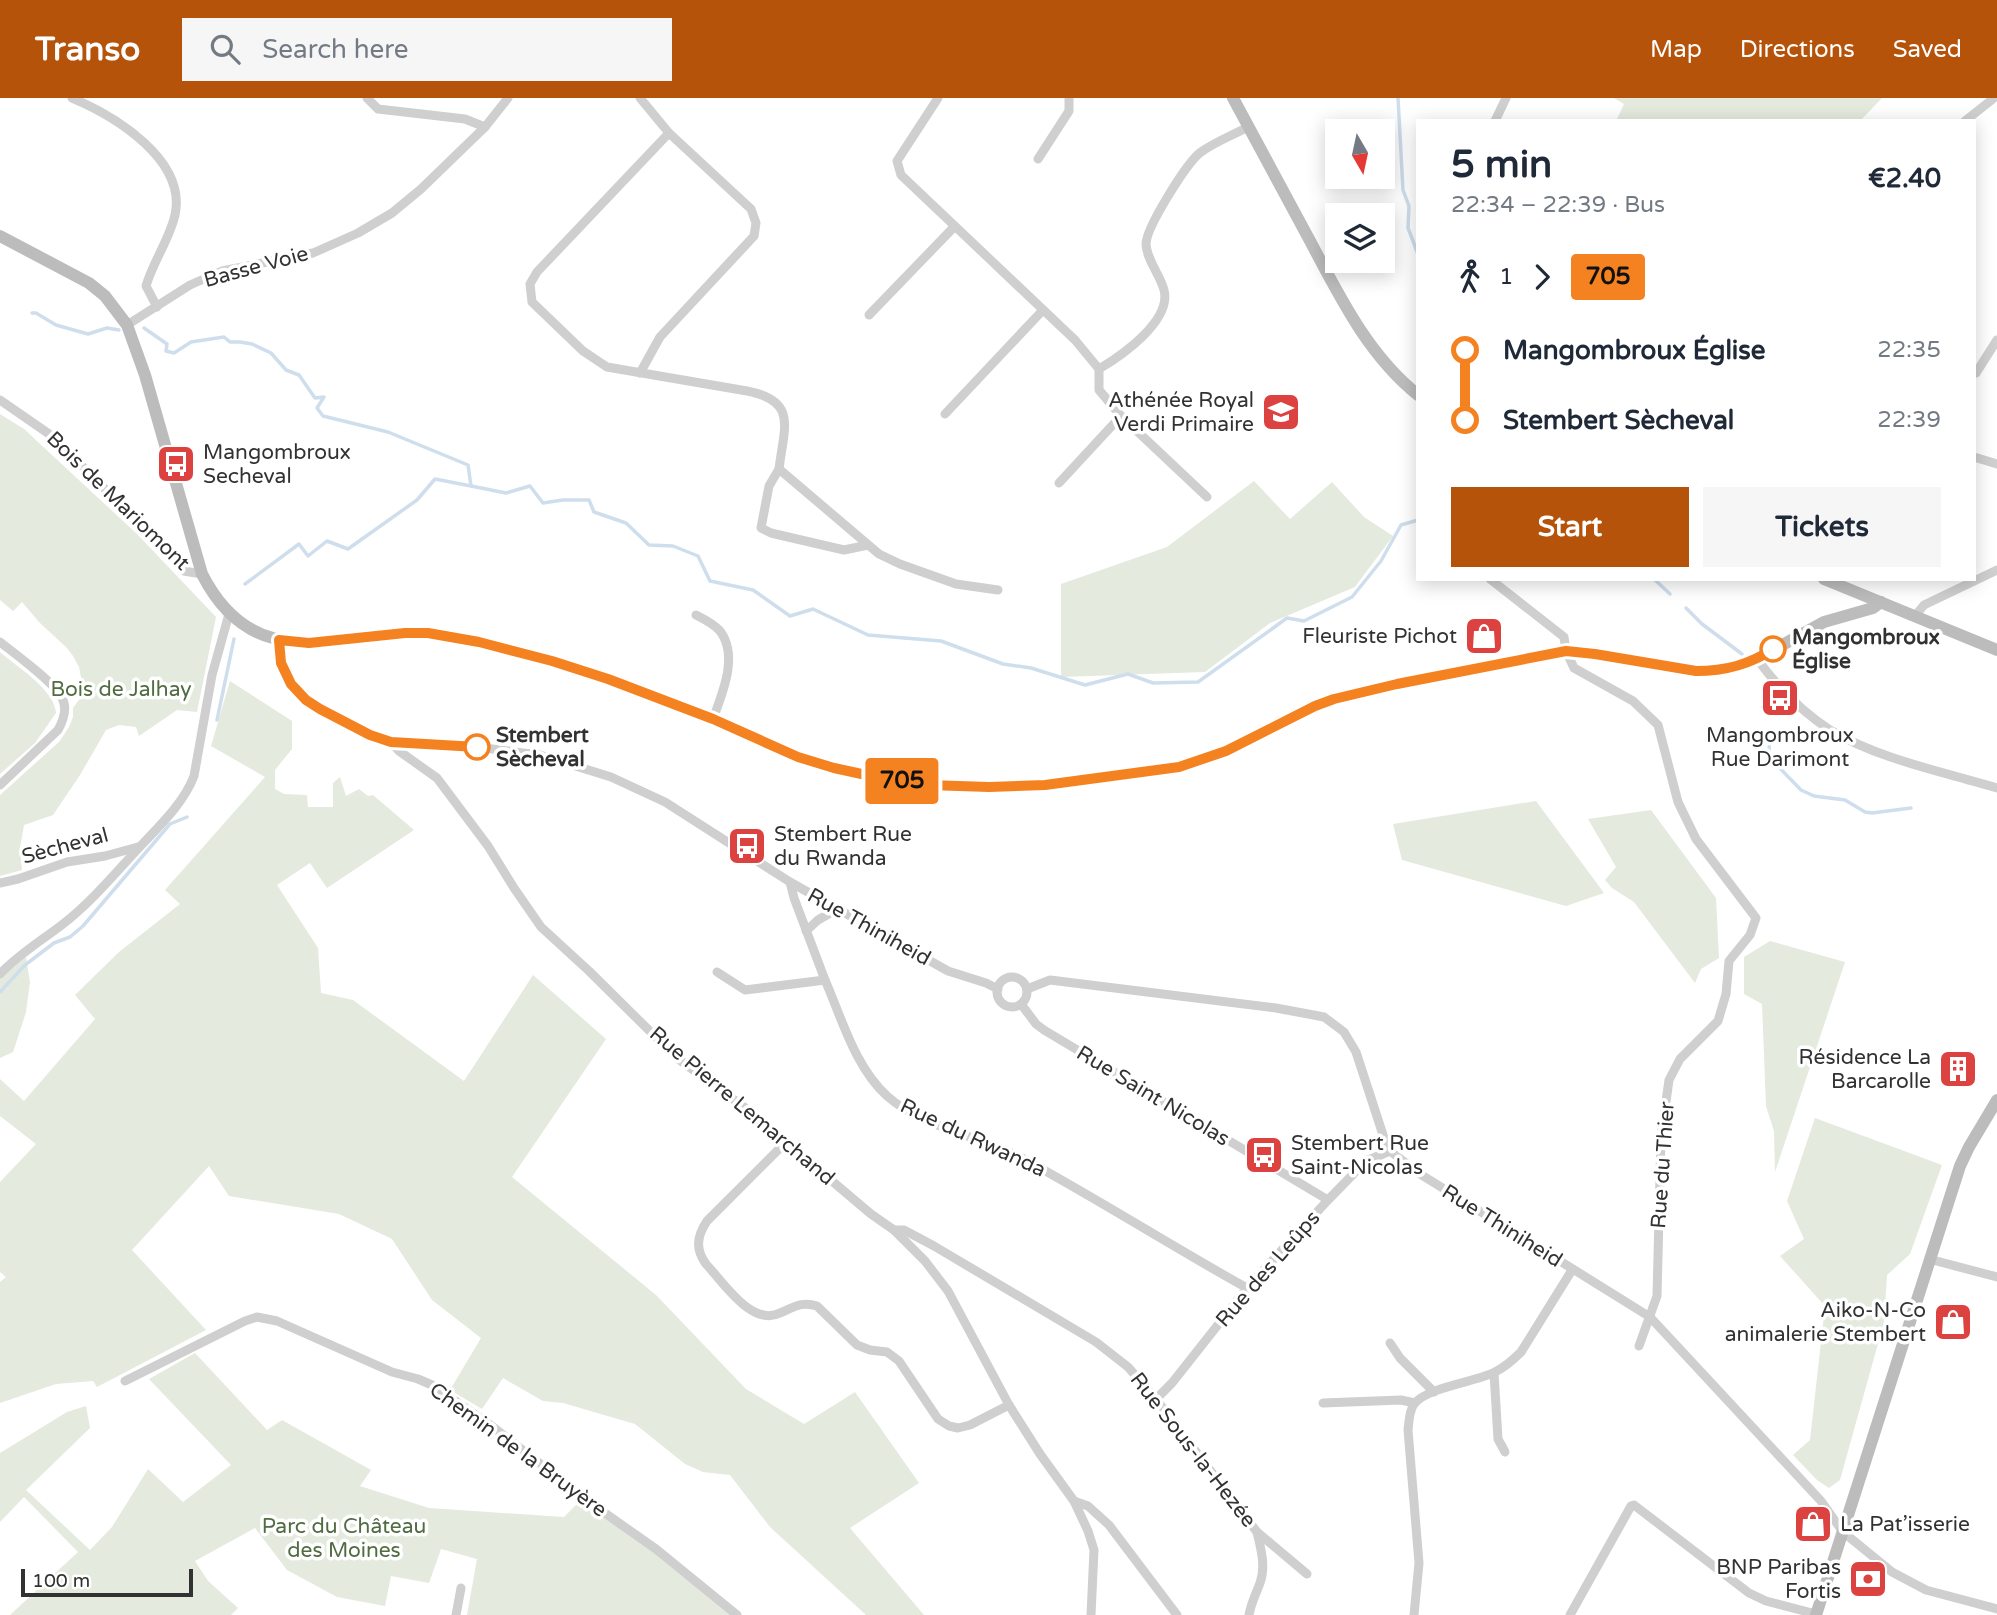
<!DOCTYPE html>
<html lang="en">
<head>
<meta charset="utf-8">
<style>
	body { margin:0; font-family:"Varela Round",sans-serif; background:#f6f6f7; color:#1f2937; height:100vh; display:flex; flex-direction:column; font-size:26px; white-space:nowrap }
	* { box-sizing:border-box; margin:0 }
	p { font-size:23px; color:#747a83 }
	.icon { flex:none; width:38px; height:38px; fill:none; stroke:currentColor; stroke-width:2; stroke-linecap:round; stroke-linejoin:round }
	.map { position:relative; flex:1; overflow:hidden }
	.side { position:absolute; left:1416px; top:21px; width:560px; height:462px; display:flex; flex-direction:column; background:#fff; border-radius:0px; box-shadow:0 4px 18px #0003 }
	.side>* { flex:none }
	.badge { padding:0 14px; border-radius:5px; font-size:24px; line-height:46px }
	.needle { width:46px; rotate:171deg }
	.fabs { position:absolute; left:1325px; top:21px; display:grid; gap:14px }
	.fabs a { display:grid; place-items:center; width:70px; height:70px; border-radius:0px; background:#fff; box-shadow:0 4px 18px #0003; font-size:35px }
	.scale { position:absolute; left:21px; bottom:18px; width:172px; box-sizing:border-box; padding-left:7px; border:4px solid #323232; border-top:0; font-size:19px; line-height:24px; white-space:nowrap; color:#323232; -webkit-text-stroke:5px #fff; paint-order:stroke }
	.map>.badge { position:absolute; translate:-50% -50%; box-shadow:0 0 0 4px #fff }
	.legs { display:flex; align-items:center; gap:10px; height:77px; padding:0 35px; font-size:23px }
	.legs p { margin-inline-start:auto }
	.headline { display:flex; align-items:center; justify-content:space-between; height:119px; padding:0 35px }
	h1 { font-size:38px; font-weight:800; line-height:52px }
	.button { display:flex; gap:14px; margin-top:auto; padding:14px 35px }
	.button a { flex:1; height:80px; border-radius:0px; background:#b45309; color:#fff; font-size:28px; font-weight:800; line-height:80px; text-align:center }
	.button a+a { background:#f6f6f7; color:#1f2937 }
	ul { padding:0 35px; list-style:none }
	li { display:flex; align-items:center; gap:24px; height:70px; font-size:26px }
	li i { display:grid; place-items:center; width:10px; height:100%; margin:0 9px; background:currentColor }
	li i::after { content:''; width:18px; height:18px; margin:-9px; border:5px solid; border-radius:50%; background:#fff }
	li p { margin-inline-start:auto }
	li:first-child i { background:linear-gradient(#0000 50%,currentColor 0) }
	li:last-child i { background:linear-gradient(currentColor 50%,#0000 0) }
	header { display:flex; align-items:center; gap:42px; box-sizing:border-box; height:98px; padding:0 35px; background:#b45309; color:#fff }
	header strong { font-size:33px }
	nav { display:flex; gap:38px; margin-inline-start:auto; font-size:24px }
	.search { width:490px; height:63px; background:#f6f6f7; display:flex; align-items:center; gap:18px; box-sizing:border-box; padding:0 24px; border-radius:0px; color:#747a83; font-size:26px }
	.map>svg:first-child { display:block }
</style>
</head>
<body>
<header>
<strong>Transo</strong>
<div class="search"><svg class="icon" aria-label="search" viewBox="0 0 24 24"><circle cx="10" cy="10" r="6"/><path d="M15 15l6 6"/></svg>Search here</div>
<nav><a>Map</a><a>Directions</a><a>Saved</a></nav>
</header>
<div class="map">
<svg width="1997" height="1517" viewBox="0 0 1997 1517">
	<rect width="100%" height="100%" fill="#fff"/>
	<g fill="#e4eade">
		<polygon points="1614,0 1882,0 1860,23 1616,23 1624,6"/>
		<polygon points="0,316 24,331 137,436 216,519 197,614 177,612 139,638 136,629 119,627 106,632 80,677 53,717 24,727 20,750 22,772 0,778 0,697 59,644 69,629 73,619 73,610 84,595 79,569 73,558 67,550 40,525 22,504 13,513 0,502"/>
		<polygon points="1254,383 1290,421 1332,384 1364,419 1393,438 1355,489 1270,525 1205,574 1061,579 1061,486 1167,449"/>
		<path d="M 0,554 C 17,569 55,592 56,615 L 35,645 L 0,676 Z"/>
		<polygon points="230,583 292,623 292,651 275,672 275,691 284,696 307,697 308,709 333,709 333,685 340,679 346,698 359,691 368,698 373,697 414,732 327,790 310,765 277,787 318,850 321,895 353,902 464,983 533,877 606,941 512,1079 656,1197 746,1291 804,1326 855,1294 919,1385 850,1430 924,1517 866,1517 770,1429 730,1377 703,1374 685,1366 635,1326 563,1305 543,1303 503,1280 482,1311 450,1292 481,1240 432,1202 392,1141 339,1116 229,1098 209,1068 132,1152 206,1232 97,1289 93,1283 56,1286 0,1305 0,1184 6,1179 0,1174 0,1084 36,1046 0,1018 0,981 24,1003 95,921 75,897 119,854 180,806 165,792 265,679 211,648"/>
		<polygon points="1536,703 1604,795 1566,808 1402,762 1393,726"/>
		<polygon points="1651,712 1716,800 1719,860 1701,871 1695,885 1634,804 1612,790 1605,782 1616,769 1588,721"/>
		<polygon points="1770,843 1845,864 1775,1074 1774,1033 1766,1008 1762,906 1744,896 1744,859"/>
		<polygon points="26,859 30,884 26,914 13,954 0,960 0,880"/>
		<polygon points="1815,1020 1942,1067 1910,1156 1887,1177 1884,1224 1840,1382 1829,1390 1817,1382 1793,1357 1810,1342 1825,1208 1780,1158 1804,1141 1787,1103"/>
		<polygon points="195,1255 267,1332 282,1322 371,1372 360,1388 429,1410 564,1419 582,1401 666,1462 731,1517 467,1517 477,1461 441,1451 429,1485 391,1478 385,1508 337,1499 287,1472 255,1430 195,1463 208,1483 238,1510 231,1517 10,1517 78,1454 24,1399 0,1424 0,1355 67,1314 86,1308 90,1330 26,1392 90,1452 112,1429 148,1371 183,1404 231,1367 149,1281"/>
	</g>
	<g fill="none" stroke-linecap="round" stroke-linejoin="round">
		<g stroke="#cfdeec" stroke-width="3.5">
			<polyline points="1398,0 1403,92 1409,108 1408,130 1418,156"/>
			<polyline points="32,215 36,215 56,227 88,236 107,230 119,232"/>
			<polyline points="144,230 167,246 166,253 174,255 191,244 224,239 230,244 240,244 252,246 271,255 286,272 299,277 315,300 324,299 317,310 323,318 388,334 468,367 471,388 506,395 530,388 543,405 563,402 589,402 594,414 626,425 649,447 673,448 698,458 710,483 753,492 790,518 813,511 868,537 941,543 1003,566 1031,570 1085,587 1128,576 1153,585 1198,584 1287,520 1304,523 1352,499 1381,463 1401,427 1418,422"/>
			<polyline points="1654,481 1670,496"/>
			<polyline points="245,486 299,446 308,458 327,443 348,451 417,402 435,381 471,388"/>
			<polyline points="1686,510 1702,526 1742,556"/>
			<polyline points="217,622 234,541"/>
			<polyline points="1771,632 1769,652 1770,660 1801,692 1814,698 1845,702 1865,714 1872,715 1911,710"/>
			<polyline points="0,894 25,867 54,845 70,839 83,828 170,726 187,719"/>
		</g>
		<g stroke="#cfcfcf" stroke-width="9">
			<path d="M 72,0 C 115,18 187,62 175,117 C 170,140 153,164 146,188 L 157,209"/>
			<polyline points="367,0 378,11 465,21 485,29"/>
			<polyline points="640,0 669,35 751,111 756,125 754,138 660,239 640,275"/>
			<path d="M 938,0 L 897,63 L 901,77 L 1075,242 L 1099,271 C 1121,258 1172,223 1164,192 C 1160,176 1147,163 1146,146 C 1146,130 1187,64 1201,54 C 1215,44 1233,37 1248,29"/>
			<polyline points="1495,23 1506,0"/>
			<polyline points="1965,23 1994,0"/>
			<path d="M 669,35 L 537,174 L 530,186 L 532,204 L 583,253 L 607,269 L 747,293 C 798,303 784,329 779,371 L 879,456 L 900,466 L 956,486 L 998,492"/>
			<polyline points="1038,61 1069,13 1069,0"/>
			<polyline points="869,217 954,129"/>
			<polyline points="127,227 190,187 222,173 313,155 358,135 392,115 421,91 485,29 508,0"/>
			<polyline points="1099,271 1099,292 1121,318 1207,399"/>
			<polyline points="1976,275 1997,242"/>
			<polyline points="0,302 52,338 113,399 184,473 202,476"/>
			<polyline points="945,316 1043,212"/>
			<polyline points="1974,359 1997,366"/>
			<polyline points="779,371 769,388 761,430 771,435 844,452 868,447"/>
			<polyline points="1059,385 1121,318"/>
			<polyline points="1490,481 1564,539 1566,553 1574,570 1633,603 1658,627 1678,704 1696,741 1756,820 1750,837 1729,863 1726,896 1718,923 1680,961 1669,982 1661,1039 1657,1198 1639,1248"/>
			<path d="M 696,517 C 704,521 714,526 720,533 C 739,558 722,596 713,621"/>
			<polyline points="1915,518 1924,507 1997,472"/>
			<polyline points="279,542 281,565 291,586 306,602 320,611 370,637 391,644 399,653 437,680 488,748 514,790 541,829 589,873 677,960 748,1012 871,1116 894,1132 925,1163 948,1193 1009,1307 1040,1356 1074,1403 1088,1433 1094,1452 1091,1517"/>
			<path d="M 0,544 C 15,556 54,584 62,600 C 68,611 63,623 58,632 L 0,687"/>
			<path d="M 1757,561 C 1777,588 1802,614 1830,632 C 1881,662 1941,673 1997,690"/>
			<polyline points="391,644 477,649 523,655 540,657 611,679 665,704 790,784 948,873 986,885 998,891"/>
			<polyline points="790,784 794,800 825,882"/>
			<polyline points="0,785 18,781 67,764 105,758 138,749"/>
			<polyline points="806,833 818,822 837,811"/>
			<path d="M 717,874 L 745,892 L 825,882 C 842,921 855,969 887,998 C 923,1030 980,1038 1022,1060 C 1098,1101 1171,1148 1247,1190"/>
			<path d="M 0,876 C 19,856 41,843 63,826 C 90,805 112,779 135,754 C 156,731 183,707 194,678 L 212,577 L 229,516"/>
			<circle cx="1012" cy="894" r="15"/>
			<polyline points="1027,891 1050,882 1276,910 1324,919 1344,934 1356,954 1385,1043 1390,1053 1420,1076 1650,1219 1821,1403 1843,1434 1892,1474 1926,1492 1997,1511"/>
			<polyline points="1021,906 1036,926 1044,932 1328,1102"/>
			<path d="M 786,1044 L 707,1123 C 697,1138 695,1151 706,1166 C 724,1185 752,1229 780,1215 C 794,1209 802,1203 817,1208 L 857,1247 L 870,1252 L 887,1254 L 899,1263 L 938,1321 L 949,1328 L 958,1330 L 970,1327 L 1009,1307"/>
			<polyline points="894,1132 904,1132 934,1148 1096,1244 1128,1269 1156,1301 1257,1434 1307,1476"/>
			<polyline points="1929,1161 1997,1179"/>
			<polyline points="1390,1245 1400,1260 1434,1294"/>
			<polyline points="1494,1275 1498,1341 1505,1354"/>
			<polyline points="125,1283 245,1223 257,1219 277,1223 392,1274 418,1281 432,1287 493,1329 592,1406 656,1451 737,1517"/>
			<polyline points="1156,1301 1172,1285 1247,1190 1328,1102 1366,1063 1390,1053"/>
			<polyline points="1323,1305 1401,1302 1415,1305"/>
			<polyline points="1074,1403 1088,1408 1109,1427 1177,1517"/>
			<polyline points="456,1517 461,1490"/>
			<path d="M 1249,1517 C 1251,1505 1256,1496 1260,1485 C 1266,1469 1261,1451 1257,1434"/>
			<path d="M 1414,1517 L 1419,1465 L 1408,1332 C 1409,1324 1409,1313 1414,1306 C 1427,1289 1476,1284 1495,1274 C 1505,1269 1513,1262 1521,1254 L 1572,1172"/>
			<polyline points="1570,1517 1631,1408 1634,1407 1749,1495 1766,1503 1816,1516"/>
		</g>
		<g stroke="#bcbcbc" stroke-width="12">
			<path d="M 1233,0 C 1258,47 1284,94 1309,141 C 1339,197 1367,256 1418,297"/>
			<path d="M 0,138 L 89,185 L 105,198 L 127,227 L 145,277 L 202,476 C 261,592 358,521 455,539 C 543,556 626,586 709,620 C 738,632 766,647 795,658 C 822,668 851,675 879,680 C 933,690 990,691 1045,687 C 1069,685 1093,680 1116,677 C 1148,673 1178,671 1208,660 C 1252,645 1289,615 1333,601 C 1360,593 1389,588 1417,582 C 1467,572 1516,563 1566,553 L 1595,556 L 1696,573 L 1728,571 L 1757,561 L 1824,524 L 1873,510 L 1881,504"/>
			<polyline points="1824,481 1997,552"/>
			<polyline points="1816,1517 1960,1068 1969,1049 1997,1002"/>
		</g>
	</g>
	<g fill="none" stroke-linecap="round" stroke-linejoin="round">
		<defs>
			<path id="line-1" d="M 477,649 L 391,644 L 370,637 L 320,611 L 306,602 L 291,586 L 281,565 L 279,542 L 309,545 L 405,535 L 428,535 L 479,544 L 552,563 L 608,581 L 713,621 L 798,659 L 834,670 L 880,680 L 928,687 L 989,689 L 1045,687 L 1179,669 L 1226,653 L 1315,608 L 1334,601 L 1397,586 L 1566,553 L 1595,556 L 1696,573 C 1725,573 1749,567 1773,551"/>
		</defs>
		<use href="#line-1" stroke="#fff" stroke-width="16"/>
		<use href="#line-1" stroke="#f58220" stroke-width="10"/>
	</g>
	<defs>
		<symbol id="school-square" viewBox="-11 -11 22 22"><rect x="-9" y="-9" width="18" height="18" rx="4" fill="#dc4240" stroke="#fff"/><path d="M0-5L7-2L0 1L-7-2ZM-4 1L0 2.5L4 1V4Q0 6-4 4Z" fill="#fff"/></symbol>
		<symbol id="bus-square" viewBox="-11 -11 22 22"><rect x="-9" y="-9" width="18" height="18" rx="4" fill="#dc4240" stroke="#fff"/><path d="M-5-6H5V4H4V6H2V4H-2V6H-4V4H-5ZM-3.5-4V0h7V-4ZM-3.5 1.2v1.5H-2V1.2ZM2 1.2v1.5H3.5V1.2Z" fill="#fff"/></symbol>
		<symbol id="shop-square" viewBox="-11 -11 22 22"><rect x="-9" y="-9" width="18" height="18" rx="4" fill="#dc4240" stroke="#fff"/><path d="M-5-2.5h2.3a2.7 3.5 0 0 1 5.4 0H5L5.5 6h-11ZM-1.5-2.5h3a1.5 2.3 0 0 0-3 0Z" fill="#fff"/></symbol>
		<symbol id="building-square" viewBox="-11 -11 22 22"><rect x="-9" y="-9" width="18" height="18" rx="4" fill="#dc4240" stroke="#fff"/><path d="M-4-6H4V6H1V3H-1V6H-4ZM-2.5-4.3h1.7v1.8h-1.7ZM.8-4.3h1.7v1.8H.8ZM-2.5-1h1.7V.8h-1.7ZM.8-1h1.7V.8H.8Z" fill="#fff"/></symbol>
		<symbol id="bank-square" viewBox="-11 -11 22 22"><rect x="-9" y="-9" width="18" height="18" rx="4" fill="#dc4240" stroke="#fff"/><path d="M-6-4H6V4H-6ZM0-2.3a2.3 2.3 0 1 0 0 4.6a2.3 2.3 0 1 0 0-4.6Z" fill="#fff"/></symbol>
	</defs>
	<g fill-rule="evenodd">
		<use href="#school-square" x="1259" y="292" width="44" height="44"/>
		<use href="#bus-square" x="154" y="344" width="44" height="44"/>
		<use href="#shop-square" x="1462" y="516" width="44" height="44"/>
		<use href="#bus-square" x="1758" y="578" width="44" height="44"/>
		<use href="#bus-square" x="725" y="726" width="44" height="44"/>
		<use href="#building-square" x="1936" y="949" width="44" height="44"/>
		<use href="#bus-square" x="1242" y="1035" width="44" height="44"/>
		<use href="#shop-square" x="1931" y="1202" width="44" height="44"/>
		<use href="#shop-square" x="1791" y="1404" width="44" height="44"/>
		<use href="#bank-square" x="1846" y="1459" width="44" height="44"/>
	</g>
	<g fill="#fff" stroke="#f58220" stroke-width="3.5">
		<circle cx="1773" cy="551" r="12"/>
		<circle cx="477" cy="649" r="12"/>
	</g>
	<g text-anchor="middle" dominant-baseline="central" stroke-width="7" stroke-linejoin="round" paint-order="stroke">
		<g font-size="21" fill="#323232" stroke="#fff">
			<text transform="translate(256 169) rotate(-15)">Basse Voie</text>
			<text transform="translate(118 403) rotate(44)">Bois de Mariomont</text>
			<text transform="translate(65 748) rotate(-15)">Sècheval</text>
			<text transform="translate(869 829) rotate(29)">Rue Thiniheid</text>
			<text transform="translate(1153 998) rotate(31)">Rue Saint Nicolas</text>
			<text transform="translate(742 1008) rotate(40)">Rue Pierre Lemarchand</text>
			<text transform="translate(973 1040) rotate(25)">Rue du Rwanda</text>
			<text transform="translate(1663 1067) rotate(-86)">Rue du Thier</text>
			<text transform="translate(1502 1128) rotate(32)">Rue Thiniheid</text>
			<text transform="translate(1268 1171) rotate(-49)">Rue des Leûps</text>
			<text transform="translate(518 1352) rotate(36)">Chemin de la Bruyère</text>
			<text transform="translate(1193 1352) rotate(52)">Rue Sous-la-Hezée</text>
		</g>
		<g font-size="21" fill="#323232" stroke="#fff" text-anchor="end">
			<text x="1254" y="302">Athénée Royal<tspan x="1254" dy="24">Verdi Primaire</tspan></text>
			<text x="203" y="354" text-anchor="start">Mangombroux<tspan x="203" dy="24">Secheval</tspan></text>
			<text x="1457" y="538">Fleuriste Pichot</text>
			<text x="1780" y="637" text-anchor="middle">Mangombroux<tspan x="1780" dy="24">Rue Darimont</tspan></text>
			<text x="774" y="736" text-anchor="start">Stembert Rue<tspan x="774" dy="24">du Rwanda</tspan></text>
			<text x="1931" y="959">Résidence La<tspan x="1931" dy="24">Barcarolle</tspan></text>
			<text x="1291" y="1045" text-anchor="start">Stembert Rue<tspan x="1291" dy="24">Saint-Nicolas</tspan></text>
			<text x="1926" y="1212">Aiko-N-Co<tspan x="1926" dy="24">animalerie Stembert</tspan></text>
			<text x="1840" y="1426" text-anchor="start">La Pat’isserie</text>
			<text x="1841" y="1469">BNP Paribas<tspan x="1841" dy="24">Fortis</tspan></text>
		</g>
		<g font-size="21" font-weight="bold" fill="#323232" stroke="#fff" text-anchor="start">
			<text x="1792" y="539">Mangombroux<tspan x="1792" dy="24">Église</tspan></text>
			<text x="496" y="637">Stembert<tspan x="496" dy="24">Sècheval</tspan></text>
		</g>
		<g font-size="21" fill="#516c41" stroke="#fff">
			<text x="121" y="591">Bois de Jalhay</text>
			<text x="344" y="1428">Parc du Château<tspan x="344" dy="24">des Moines</tspan></text>
		</g>
	</g>
</svg>
<div class="fabs">
<a><svg class="needle" viewBox="-14 -14 28 28"><path d="M0-13l5 13h-10z" fill="#e53935"/><path d="M0 13l5-13h-10z" fill="#747a83"/></svg></a>
<a><svg class="icon" aria-label="layers" viewBox="0 0 24 24"><path d="M12 4l9 5-9 5-9-5zM3 14l9 5 9-5"/></svg></a>
</div>
<div class="scale">100 m</div>
<b class="badge" style="left:902px;top:683px;background:#f58220;color:#111">705</b>
<section class="side">
<div class="headline"><div><h1>5 min</h1><p>22:34 – 22:39 · Bus</p></div><b>€2.40</b></div>
<div class="legs"><svg class="icon" aria-label="walk" viewBox="0 0 24 24"><circle cx="13" cy="4" r="2"/><path d="M13 8l-2 6 4 7M11 14l-3 7M7 12l3-4h3l4 4"/></svg>1<svg class="icon" aria-label="forward" viewBox="0 0 24 24"><path d="M9 5l7 7-7 7"/></svg><b class="badge" style="background:#f58220;color:#111">705</b></div>
<ul>
<li><i style="color:#f58220"></i><b>Mangombroux Église</b><p>22:35</p></li>
<li><i style="color:#f58220"></i><b>Stembert Sècheval</b><p>22:39</p></li>
</ul>
<div class="button"><a>Start</a><a>Tickets</a></div>
</section>
</div>
</body>
</html>
